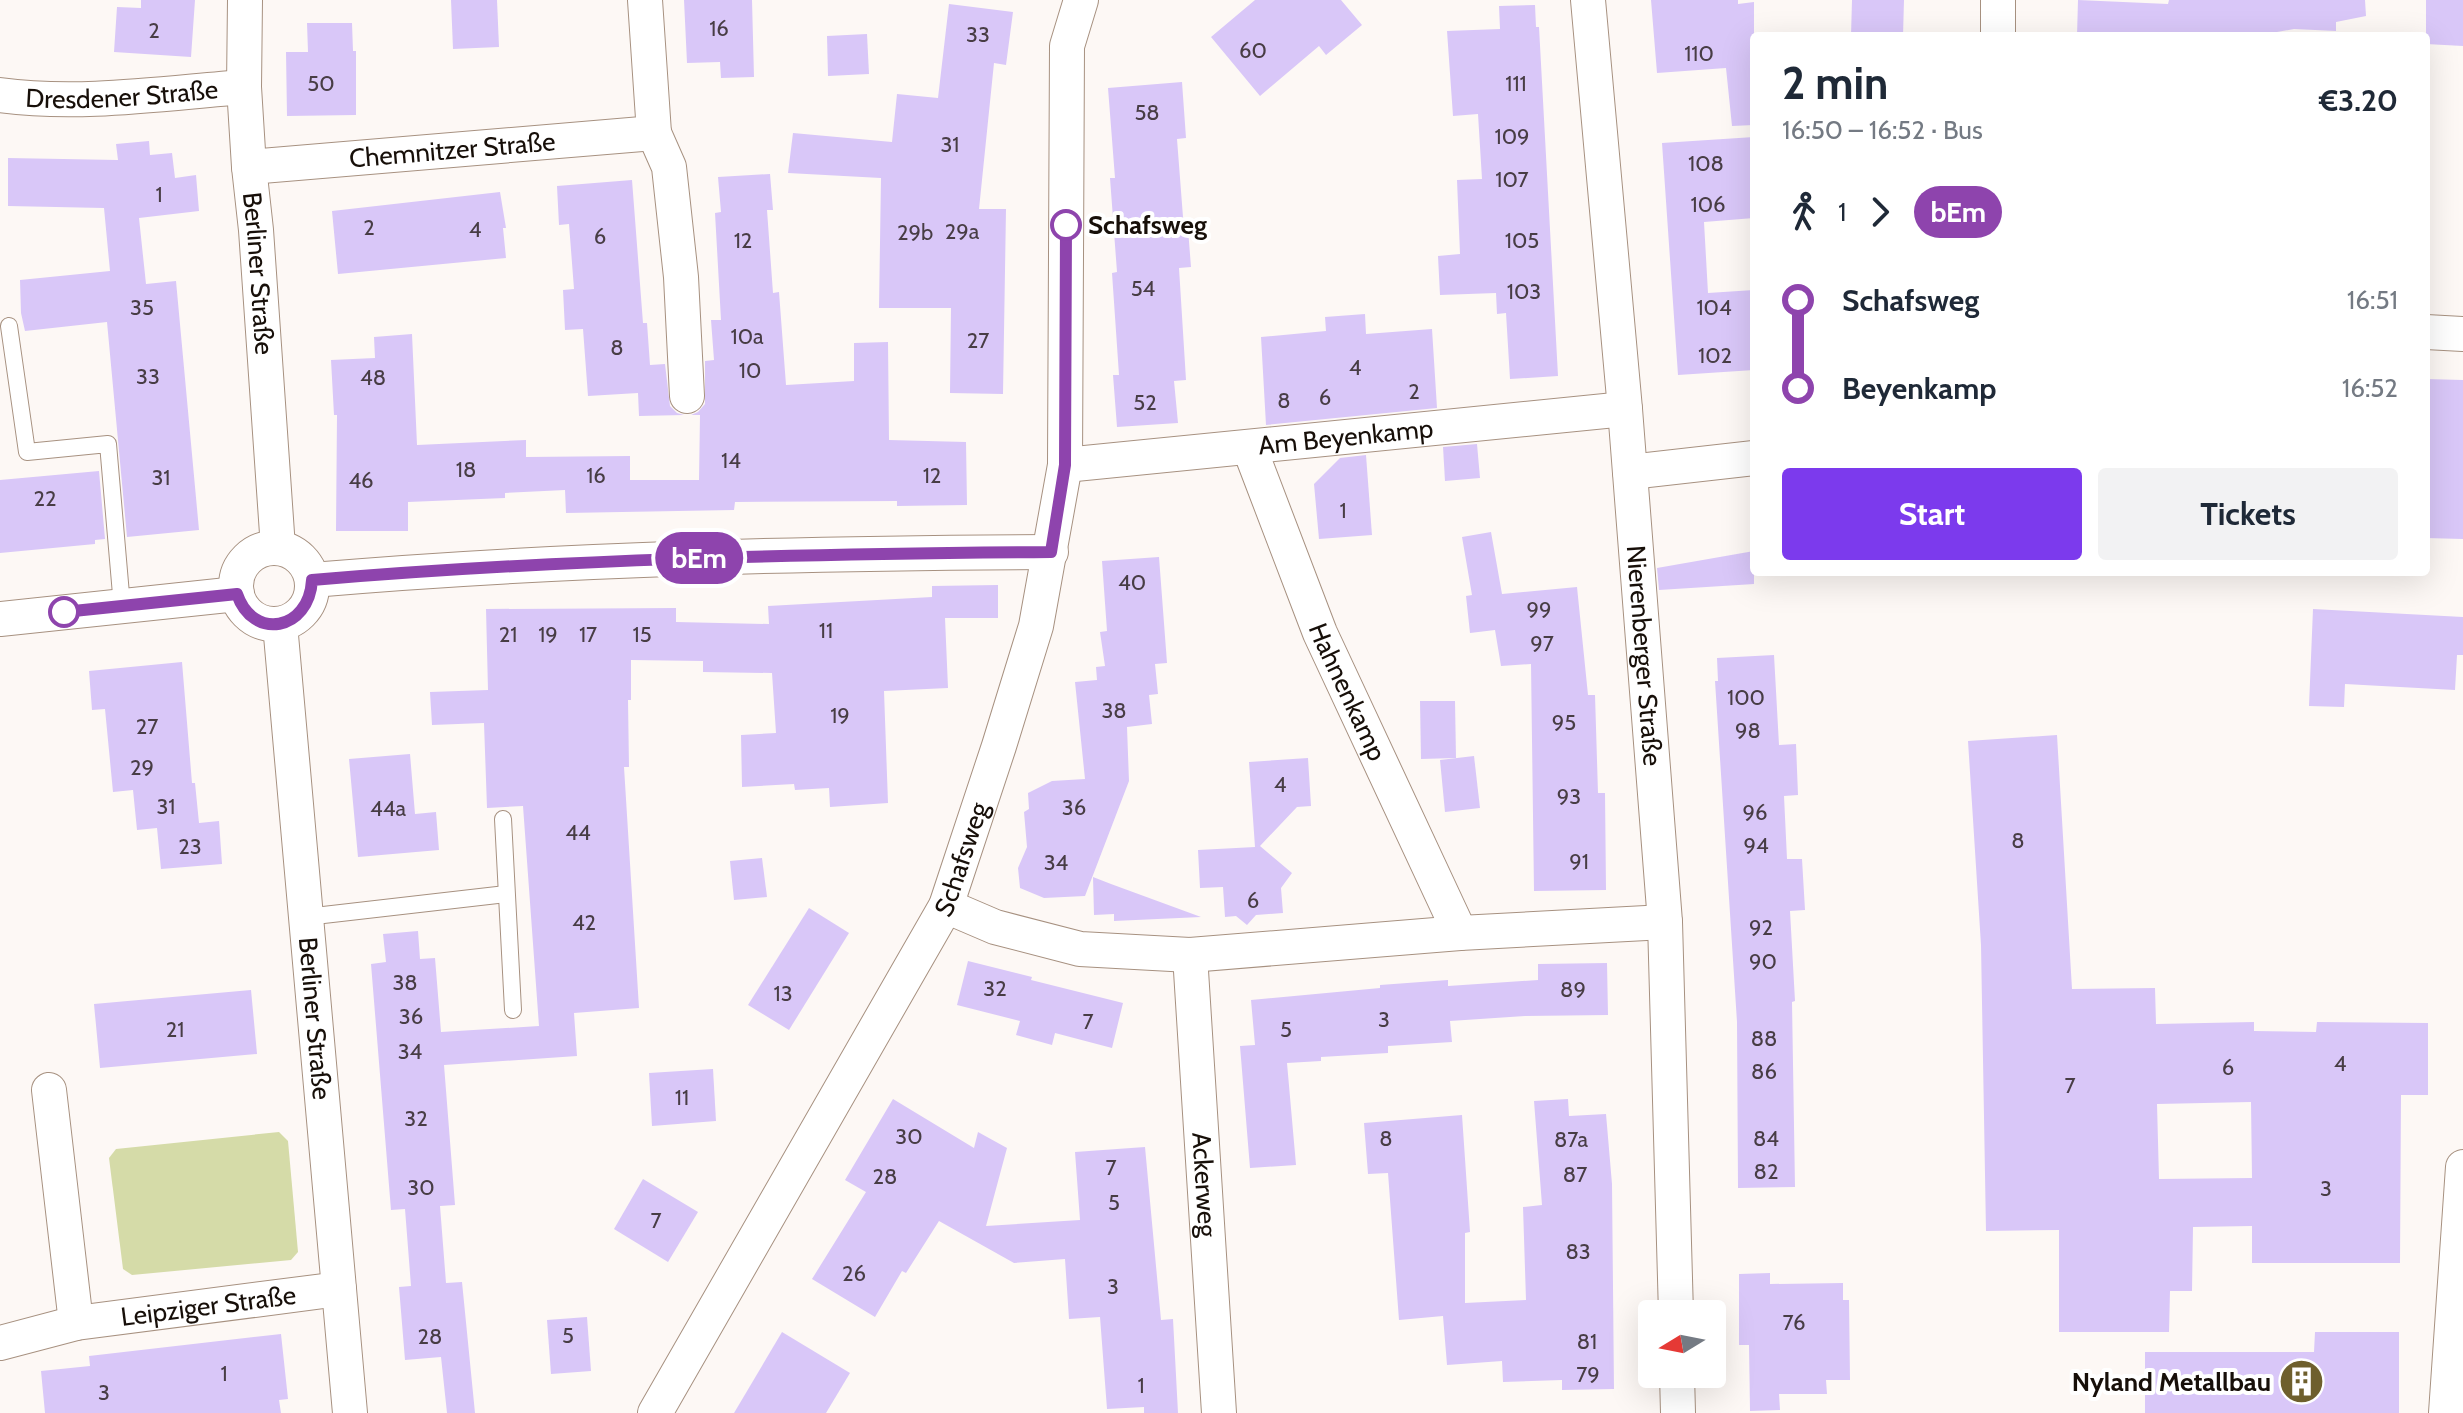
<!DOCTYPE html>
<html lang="en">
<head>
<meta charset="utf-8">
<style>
	body { margin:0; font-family:Cabin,sans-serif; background:#f2f2f3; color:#1f2937; height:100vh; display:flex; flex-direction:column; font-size:30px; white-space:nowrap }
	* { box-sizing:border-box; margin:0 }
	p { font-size:26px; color:#747a83 }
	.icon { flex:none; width:44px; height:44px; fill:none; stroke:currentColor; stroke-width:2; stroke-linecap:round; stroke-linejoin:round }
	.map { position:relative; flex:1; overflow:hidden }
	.side { position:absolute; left:1750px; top:32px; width:680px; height:544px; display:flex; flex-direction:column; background:#fff; border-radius:8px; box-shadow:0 8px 32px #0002 }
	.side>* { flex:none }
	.badge { padding:0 16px; border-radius:26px; font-size:28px; line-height:52px }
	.needle { width:52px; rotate:260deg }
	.buttons { position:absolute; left:1638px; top:1300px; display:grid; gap:16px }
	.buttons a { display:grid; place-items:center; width:88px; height:88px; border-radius:8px; background:#fff; box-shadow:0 8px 32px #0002; font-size:40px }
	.map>.badge { position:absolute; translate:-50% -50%; box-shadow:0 0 0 4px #fff }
	.legs { display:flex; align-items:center; gap:12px; height:88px; padding:0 32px; font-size:26px }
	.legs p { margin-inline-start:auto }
	.headline { display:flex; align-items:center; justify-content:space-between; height:136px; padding:0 32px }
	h1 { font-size:44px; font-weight:700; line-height:60px }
	.cta { display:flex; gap:16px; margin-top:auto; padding:16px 32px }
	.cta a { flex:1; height:92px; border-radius:8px; background:#7c3aed; color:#fff; font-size:32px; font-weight:700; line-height:92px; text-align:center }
	.cta a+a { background:#f2f2f3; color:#1f2937 }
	ul { padding:0 32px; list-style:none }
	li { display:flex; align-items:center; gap:28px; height:88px; font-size:30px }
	li i { display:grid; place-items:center; width:12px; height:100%; margin:0 10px; background:currentColor }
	li i::after { content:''; width:20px; height:20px; margin:-10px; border:6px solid; border-radius:50%; background:#fff }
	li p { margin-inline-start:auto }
	li:first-child i { background:linear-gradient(#0000 50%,currentColor 0) }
	li:last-child i { background:linear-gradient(currentColor 50%,#0000 0) }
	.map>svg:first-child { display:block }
</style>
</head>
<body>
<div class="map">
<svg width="2463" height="1413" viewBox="0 0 2463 1413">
	<rect width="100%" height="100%" fill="#fdf8f5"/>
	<polygon fill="#d5dba8" points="279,1132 288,1141 298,1252 291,1260 132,1275 123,1269 109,1158 116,1149"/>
	<g fill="#d9c7f8" fill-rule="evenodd">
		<polygon points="141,0 195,0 191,57 114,52 117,7 141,8"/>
		<polygon points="451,0 497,0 499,47 453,49"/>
		<polygon points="684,0 752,0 754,77 721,78 720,62 687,63"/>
		<polygon points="1255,0 1341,0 1362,25 1326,55 1319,46 1260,96 1211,37"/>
		<polygon points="1651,0 1738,0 1738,4 1754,2 1754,125 1732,126 1726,68 1657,73"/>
		<polygon points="1852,0 1904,0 1903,36 1851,36"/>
		<polygon points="2078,0 2168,4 2169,0 2365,0 2366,16 2336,22 2336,31 2294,29 2255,36 2077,36"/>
		<polygon points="2426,0 2463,0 2463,46 2426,44"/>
		<polygon points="949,4 1013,12 1006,65 994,63 979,209 1006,209 1003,394 950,393 951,308 879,308 881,178 788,173 793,133 892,142 897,94 938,98"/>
		<polygon points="1535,5 1536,27 1539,27 1558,376 1510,379 1506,313 1497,314 1496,293 1440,295 1438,256 1460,254 1457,180 1482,179 1478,114 1453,116 1447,31 1500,29 1499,6"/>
		<polygon points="307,23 352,23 353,51 356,51 356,115 287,116 286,52 308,52"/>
		<polygon points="867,34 869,74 828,76 827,36"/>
		<polygon points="1182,82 1186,138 1177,139 1184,230 1188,229 1191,267 1179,268 1186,380 1174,381 1178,423 1117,427 1113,375 1119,375 1112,273 1117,272 1110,178 1115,178 1108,88"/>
		<polygon points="1754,137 1754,218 1704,222 1708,293 1754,290 1754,370 1678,375 1662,143"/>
		<polygon points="149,141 150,155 172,153 175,178 196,175 199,211 139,218 146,284 176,281 199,530 127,537 107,322 25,331 21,313 20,280 110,271 104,208 8,206 8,158 118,160 116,144"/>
		<polygon points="770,174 773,210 767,210 773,293 779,292 786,385 854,381 854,343 888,342 889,440 966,442 967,505 897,506 897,501 735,502 734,510 566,513 565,490 505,493 505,498 408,502 408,531 336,531 337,415 334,415 331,360 375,358 374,337 412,334 417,445 526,440 526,457 630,456 630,480 699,480 700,415 691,415 698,412 705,404 705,361 714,360 711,320 721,320 715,213 721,212 718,177"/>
		<polygon points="632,180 643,323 647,323 650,365 665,364 670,406 677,413 684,415 639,416 638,393 588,396 583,329 565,330 563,290 574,289 569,224 559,225 557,186"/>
		<polygon points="500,192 506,228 503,228 506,258 338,274 332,211"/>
		<polygon points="1365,314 1366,334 1432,329 1437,408 1266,425 1261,337 1326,331 1325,317"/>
		<polygon points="2426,379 2463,380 2463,539 2426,538"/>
		<polygon points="1477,444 1480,478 1445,481 1443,447"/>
		<polygon points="1366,455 1372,535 1319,539 1314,484 1340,458"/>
		<polygon points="99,471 105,539 95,540 95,544 0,553 0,480"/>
		<polygon points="1491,532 1502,594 1577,587 1588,695 1595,695 1598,793 1605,793 1606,890 1534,891 1531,664 1501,666 1495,630 1470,633 1466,596 1472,595 1462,537"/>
		<polygon points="1754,551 1754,584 1659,590 1657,568"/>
		<polygon points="1159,557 1167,663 1155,664 1158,694 1149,695 1152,724 1127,727 1129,781 1085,896 1044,898 1020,888 1018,868 1027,847 1024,812 1029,809 1028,793 1052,781 1085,779 1075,682 1097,680 1096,667 1105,666 1100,632 1107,631 1102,561"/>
		<polygon points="998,585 998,618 945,618 948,688 884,691 888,803 830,807 829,788 795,790 794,784 742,787 741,735 776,733 772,673 703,672 703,661 631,660 631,700 628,700 629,767 624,767 639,1008 574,1013 577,1056 444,1065 455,1205 440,1206 446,1283 462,1282 475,1413 447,1413 441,1357 405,1360 399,1287 411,1286 405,1209 391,1210 371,964 386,962 383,934 418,931 420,959 435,958 441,1032 539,1026 523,806 487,808 484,723 432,725 430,692 488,690 486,609 676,608 676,622 769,624 768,606 932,597 932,586"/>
		<polygon points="2313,609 2463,617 2463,655 2457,655 2455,690 2345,684 2344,707 2309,706"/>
		<polygon points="1774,655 1779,745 1796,744 1798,795 1784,796 1787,859 1802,859 1805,910 1790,911 1795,1001 1792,1002 1795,1187 1738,1188 1737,1022 1715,681 1718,681 1717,658"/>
		<polygon points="182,662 192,783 195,783 199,823 219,821 222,864 161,869 157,828 137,830 133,790 113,792 105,709 92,710 89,671"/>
		<polygon points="1420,701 1455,701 1456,758 1421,759"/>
		<path d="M 2057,735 L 2072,989 L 2155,988 L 2156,1024 L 2254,1022 L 2254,1031 L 2316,1032 L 2317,1022 L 2428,1023 L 2428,1095 L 2401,1095 L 2400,1263 L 2252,1263 L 2252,1226 L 2193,1227 L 2192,1291 L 2170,1291 L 2169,1332 L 2059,1332 L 2059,1230 L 1986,1231 L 1981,945 L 1968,741 ZM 2251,1102 L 2252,1178 L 2159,1179 L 2157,1104 Z"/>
		<polygon points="410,754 415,814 436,812 439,850 358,857 349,759"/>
		<polygon points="1474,756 1480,808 1445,812 1440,760"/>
		<polygon points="1308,758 1311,806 1297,807 1260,846 1292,873 1281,888 1283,913 1256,915 1247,925 1236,916 1225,917 1223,887 1200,888 1198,850 1255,847 1249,762"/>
		<polygon points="762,858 767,897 734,900 730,861"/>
		<polygon points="1093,877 1111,884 1201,917 1114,921 1114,914 1094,915"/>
		<polygon points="809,908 849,933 789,1030 748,1005"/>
		<polygon points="968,961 1032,977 1031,980 1123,1003 1112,1048 1055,1033 1052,1045 1016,1035 1020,1021 957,1005"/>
		<polygon points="1607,963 1608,1015 1525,1016 1450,1021 1452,1042 1388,1046 1388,1053 1321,1057 1321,1061 1287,1063 1296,1165 1250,1168 1240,1046 1255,1045 1251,1000 1380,988 1380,985 1448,980 1448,986 1538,980 1538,964"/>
		<polygon points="251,990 257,1054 100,1068 94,1004"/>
		<polygon points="713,1069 716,1121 652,1126 649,1073"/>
		<polygon points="893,1099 974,1148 978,1132 1007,1148 986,1226 1080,1220 1075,1152 1145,1147 1161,1320 1173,1319 1178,1413 1144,1413 1144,1407 1107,1409 1100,1317 1069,1319 1065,1259 1014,1263 939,1221 906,1273 902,1271 875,1317 812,1279 866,1192 845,1180"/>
		<polygon points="1568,1099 1569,1116 1606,1114 1612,1184 1614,1389 1562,1390 1562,1380 1503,1382 1502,1361 1447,1365 1443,1316 1399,1320 1388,1173 1368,1174 1364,1123 1462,1115 1470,1232 1465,1233 1465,1303 1526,1300 1523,1207 1542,1205 1534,1101"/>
		<polygon points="643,1179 698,1212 668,1262 614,1229"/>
		<polygon points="1770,1273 1770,1284 1843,1283 1843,1300 1849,1300 1850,1380 1826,1380 1827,1394 1779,1394 1780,1410 1750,1411 1749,1345 1739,1345 1739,1274"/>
		<polygon points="587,1317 591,1371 551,1374 547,1320"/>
		<polygon points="782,1332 850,1373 826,1413 734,1413"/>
		<polygon points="2315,1332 2399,1332 2399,1413 2145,1413 2145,1352 2314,1352"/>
		<polygon points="281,1334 288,1399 279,1400 281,1413 45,1413 41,1371 90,1366 89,1356"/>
	</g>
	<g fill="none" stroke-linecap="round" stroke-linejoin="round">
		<defs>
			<g id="lane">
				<polyline points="9,326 27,452 108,444 122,606"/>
				<polyline points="503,819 513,1010"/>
				<polyline points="306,917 506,894"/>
			</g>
			<g id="street">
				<path id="s1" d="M 245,0 L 244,87 L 249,167 L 256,230 L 278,548"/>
				<path id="s2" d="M 1588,0 L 1625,409 L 1665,922 L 1676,1314"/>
				<polyline points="1998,36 1998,0"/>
				<path id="s3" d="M 0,95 C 80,106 165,93 244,87"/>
				<polyline points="654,133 669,167 681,277 687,396"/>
				<path id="s4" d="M 249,167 L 654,133 L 645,0"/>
				<polyline points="2426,332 2463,334"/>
				<path id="s5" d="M 1249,447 L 1320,633 L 1460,933"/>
				<path id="s6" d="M 1065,465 L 1625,409"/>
				<polyline points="1630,472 1754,458"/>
				<circle cx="274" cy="586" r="38"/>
				<path d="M 312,580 C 558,559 804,553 1051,552"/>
				<polyline points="0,619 237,594"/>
				<path id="s7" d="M 280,624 L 350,1413"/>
				<polyline points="946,906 995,927 1080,949 1190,955 1460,933 1665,922"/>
				<path id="s8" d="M 1190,955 L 1219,1413"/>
				<polyline points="49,1090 76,1323"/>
				<path id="s9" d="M 0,1343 L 76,1323 L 339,1289"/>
				<polyline points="1677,1374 1678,1413"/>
				<path id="s10" d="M 655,1413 L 946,906 L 999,746 L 1036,626 L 1065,465 L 1067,46 L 1081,0"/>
				<polyline points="2446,1413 2463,1167"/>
			</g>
		</defs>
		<use href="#lane" stroke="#a79180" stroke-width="18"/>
		<use href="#street" stroke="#a79180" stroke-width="36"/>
		<use href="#lane" stroke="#fff" stroke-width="16"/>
		<use href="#street" stroke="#fff" stroke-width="34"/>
	</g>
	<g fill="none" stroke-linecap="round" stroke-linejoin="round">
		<defs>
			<path id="line-1" d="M 64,612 L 237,594 C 253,641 309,631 312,580 C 558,559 804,554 1051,552 L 1065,465 L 1066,225"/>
		</defs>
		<use href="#line-1" stroke="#fff" stroke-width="18"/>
		<use href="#line-1" stroke="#8e44ad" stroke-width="12"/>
	</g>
	<defs>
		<symbol id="building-disc" viewBox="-11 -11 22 22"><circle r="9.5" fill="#6e5f2d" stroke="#fff"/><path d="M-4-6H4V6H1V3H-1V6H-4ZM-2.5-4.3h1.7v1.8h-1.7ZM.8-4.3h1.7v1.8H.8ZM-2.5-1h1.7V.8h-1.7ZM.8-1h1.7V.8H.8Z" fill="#fff"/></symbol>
	</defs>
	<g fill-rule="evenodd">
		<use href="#building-disc" x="2276" y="1356" width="51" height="51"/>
	</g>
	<g fill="#fff" stroke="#8e44ad" stroke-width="4">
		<circle cx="1066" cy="225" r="14"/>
		<circle cx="64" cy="612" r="14"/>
	</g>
	<g text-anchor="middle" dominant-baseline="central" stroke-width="8" stroke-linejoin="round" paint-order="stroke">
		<g font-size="22" fill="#483d45">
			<text x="719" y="28">16</text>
			<text x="154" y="30">2</text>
			<text x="978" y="34">33</text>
			<text x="1253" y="50">60</text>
			<text x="1699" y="53">110</text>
			<text x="321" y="83">50</text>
			<text x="1516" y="83">111</text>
			<text x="1147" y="112">58</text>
			<text x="1512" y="136">109</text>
			<text x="950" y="144">31</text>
			<text x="1706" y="163">108</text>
			<text x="1512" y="179">107</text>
			<text x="159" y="194">1</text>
			<text x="1708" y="204">106</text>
			<text x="369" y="227">2</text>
			<text x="475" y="229">4</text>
			<text x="962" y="231">29a</text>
			<text x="915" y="232">29b</text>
			<text x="600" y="236">6</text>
			<text x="743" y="240">12</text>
			<text x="1522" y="240">105</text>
			<text x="1143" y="288">54</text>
			<text x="1524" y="291">103</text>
			<text x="142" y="307">35</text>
			<text x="1714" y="307">104</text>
			<text x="747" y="336">10a</text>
			<text x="978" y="340">27</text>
			<text x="617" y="347">8</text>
			<text x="1715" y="355">102</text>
			<text x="1355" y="367">4</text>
			<text x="750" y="370">10</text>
			<text x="148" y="376">33</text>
			<text x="373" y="377">48</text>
			<text x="1414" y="391">2</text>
			<text x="1325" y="397">6</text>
			<text x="1284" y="400">8</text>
			<text x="1145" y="402">52</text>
			<text x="731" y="460">14</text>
			<text x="466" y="469">18</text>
			<text x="596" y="475">16</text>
			<text x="932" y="475">12</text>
			<text x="161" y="477">31</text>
			<text x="361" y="480">46</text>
			<text x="45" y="498">22</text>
			<text x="1343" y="510">1</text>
			<text x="1132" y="582">40</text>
			<text x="1539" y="609">99</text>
			<text x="826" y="630">11</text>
			<text x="508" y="634">21</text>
			<text x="548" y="634">19</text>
			<text x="588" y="634">17</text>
			<text x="642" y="634">15</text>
			<text x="1542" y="643">97</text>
			<text x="1746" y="697">100</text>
			<text x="1114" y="710">38</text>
			<text x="840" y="715">19</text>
			<text x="1564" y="722">95</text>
			<text x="147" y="726">27</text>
			<text x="1748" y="730">98</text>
			<text x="142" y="767">29</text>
			<text x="1280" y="784">4</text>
			<text x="1569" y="796">93</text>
			<text x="166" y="806">31</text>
			<text x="1074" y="807">36</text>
			<text x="388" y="808">44a</text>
			<text x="1755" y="812">96</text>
			<text x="578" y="832">44</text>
			<text x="2018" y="840">8</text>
			<text x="1756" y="845">94</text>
			<text x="190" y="846">23</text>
			<text x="1579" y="861">91</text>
			<text x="1056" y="862">34</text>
			<text x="1253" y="900">6</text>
			<text x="584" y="922">42</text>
			<text x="1761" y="927">92</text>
			<text x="1763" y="961">90</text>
			<text x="405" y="982">38</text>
			<text x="995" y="988">32</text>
			<text x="1573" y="989">89</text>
			<text x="783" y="993">13</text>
			<text x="411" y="1016">36</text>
			<text x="1384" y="1019">3</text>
			<text x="1088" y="1021">7</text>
			<text x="175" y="1029">21</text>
			<text x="1286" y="1029">5</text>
			<text x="1764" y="1038">88</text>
			<text x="410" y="1051">34</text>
			<text x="2340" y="1063">4</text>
			<text x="2228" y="1067">6</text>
			<text x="1764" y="1071">86</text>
			<text x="2070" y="1085">7</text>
			<text x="682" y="1097">11</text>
			<text x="416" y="1118">32</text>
			<text x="909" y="1136">30</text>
			<text x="1386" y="1138">8</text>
			<text x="1766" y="1138">84</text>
			<text x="1571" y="1139">87a</text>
			<text x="1111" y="1167">7</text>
			<text x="1766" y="1171">82</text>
			<text x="1575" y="1174">87</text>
			<text x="885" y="1176">28</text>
			<text x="421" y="1187">30</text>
			<text x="2326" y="1188">3</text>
			<text x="1114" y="1202">5</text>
			<text x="656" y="1220">7</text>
			<text x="1578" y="1251">83</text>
			<text x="854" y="1273">26</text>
			<text x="1113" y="1286">3</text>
			<text x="1794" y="1322">76</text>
			<text x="568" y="1335">5</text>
			<text x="430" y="1336">28</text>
			<text x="1587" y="1341">81</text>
			<text x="224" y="1373">1</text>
			<text x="1588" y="1374">79</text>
			<text x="1141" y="1385">1</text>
			<text x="104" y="1392">3</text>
		</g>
		<g font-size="26" fill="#170f09" stroke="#fff">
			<text stroke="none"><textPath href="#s3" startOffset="122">Dresdener Straße</textPath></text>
			<text stroke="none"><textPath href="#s4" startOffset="204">Chemnitzer Straße</textPath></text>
			<text stroke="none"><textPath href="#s1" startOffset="274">Berliner Straße</textPath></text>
			<text stroke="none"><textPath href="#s6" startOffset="282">Am Beyenkamp</textPath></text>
			<text stroke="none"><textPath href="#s2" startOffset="658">Nierenberger Straße</textPath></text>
			<text stroke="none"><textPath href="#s5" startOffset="264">Hahnenkamp</textPath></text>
			<text stroke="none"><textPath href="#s10" startOffset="634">Schafsweg</textPath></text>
			<text stroke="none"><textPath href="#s7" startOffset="396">Berliner Straße</textPath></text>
			<text stroke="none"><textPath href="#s8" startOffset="230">Ackerweg</textPath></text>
			<text stroke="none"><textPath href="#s9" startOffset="212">Leipziger Straße</textPath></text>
		</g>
		<g font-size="26" font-weight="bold" fill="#170f09" stroke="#fff" text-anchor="start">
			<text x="1088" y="225">Schafsweg</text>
		</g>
		<g font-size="26" font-weight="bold" fill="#170f09" stroke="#fff" text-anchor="end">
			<text x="2271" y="1382">Nyland Metallbau</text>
		</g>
	</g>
</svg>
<div class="buttons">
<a><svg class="needle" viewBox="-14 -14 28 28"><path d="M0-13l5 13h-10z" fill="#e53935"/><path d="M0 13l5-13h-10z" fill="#747a83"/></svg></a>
</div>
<b class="badge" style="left:699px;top:558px;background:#8e44ad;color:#fff">bEm</b>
<section class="side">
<div class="headline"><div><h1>2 min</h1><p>16:50 – 16:52 · Bus</p></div><b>€3.20</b></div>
<div class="legs"><svg class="icon" aria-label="walk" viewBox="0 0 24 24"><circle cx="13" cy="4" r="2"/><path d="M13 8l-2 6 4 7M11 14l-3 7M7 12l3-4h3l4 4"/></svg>1<svg class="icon" aria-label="forward" viewBox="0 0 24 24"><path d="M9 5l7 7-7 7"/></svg><b class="badge" style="background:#8e44ad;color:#fff">bEm</b></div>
<ul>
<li><i style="color:#8e44ad"></i><b>Schafsweg</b><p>16:51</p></li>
<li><i style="color:#8e44ad"></i><b>Beyenkamp</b><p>16:52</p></li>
</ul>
<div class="cta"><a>Start</a><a>Tickets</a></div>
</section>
</div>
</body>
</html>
